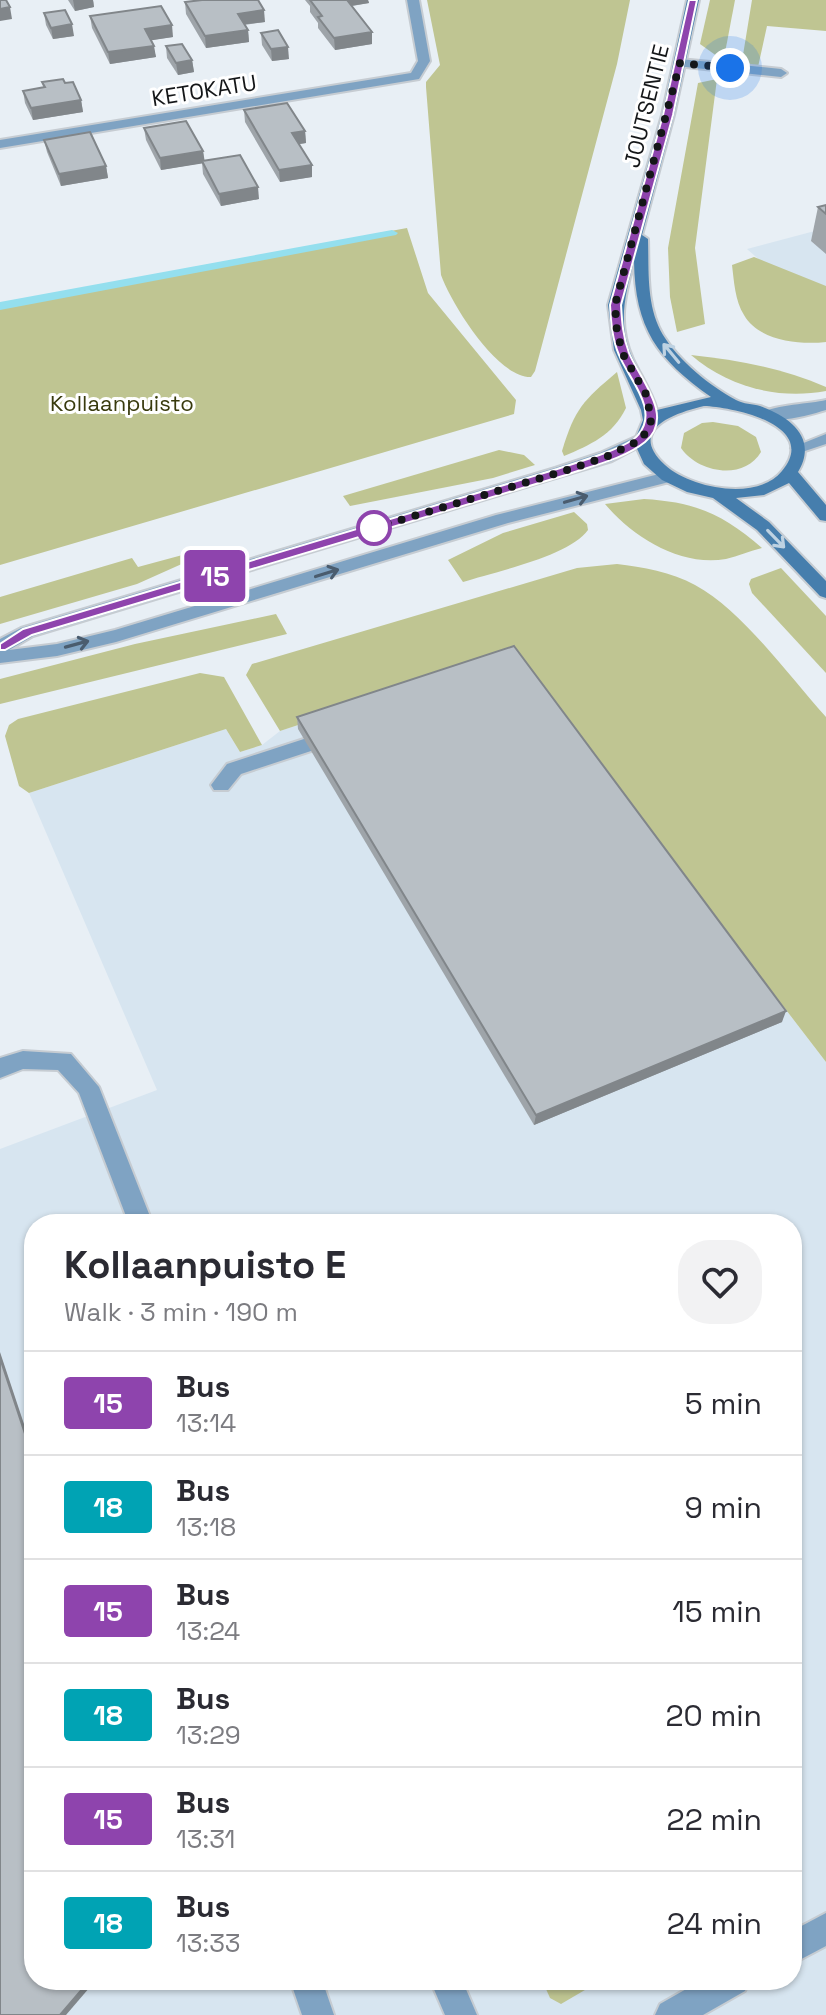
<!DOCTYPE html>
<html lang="en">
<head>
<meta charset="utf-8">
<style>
	body { margin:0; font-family:"Space Grotesk",sans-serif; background:#f2f2f3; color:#2b2b33; height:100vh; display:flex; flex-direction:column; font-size:30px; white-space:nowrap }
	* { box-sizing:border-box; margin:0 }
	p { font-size:26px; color:#7c7c81 }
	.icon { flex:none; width:44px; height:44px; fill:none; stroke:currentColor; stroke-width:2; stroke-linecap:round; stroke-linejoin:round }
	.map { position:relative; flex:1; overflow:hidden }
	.details { position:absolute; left:24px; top:1214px; width:778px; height:776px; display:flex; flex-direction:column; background:#fff; border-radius:32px; box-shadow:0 2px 6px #0004 }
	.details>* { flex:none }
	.badge { padding:0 16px; border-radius:6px; font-size:28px; line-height:52px }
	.you { position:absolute; width:40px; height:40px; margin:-20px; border:6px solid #fff; border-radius:50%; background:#1a73e8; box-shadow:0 0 0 12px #1a73e833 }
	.map>.badge { position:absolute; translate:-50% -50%; box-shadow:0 0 0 4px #fff }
	.round { display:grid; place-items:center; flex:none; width:84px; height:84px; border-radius:32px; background:#f2f2f3 }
	.overview { display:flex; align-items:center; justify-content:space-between; height:136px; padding:0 40px }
	h1 { font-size:38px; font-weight:700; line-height:60px }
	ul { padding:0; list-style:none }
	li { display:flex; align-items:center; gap:24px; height:104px; padding:0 40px; border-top:2px solid #e1e1e2 }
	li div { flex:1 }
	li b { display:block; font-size:30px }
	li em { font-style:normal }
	li .badge { min-width:88px; font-weight:700; text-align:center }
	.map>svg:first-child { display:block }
</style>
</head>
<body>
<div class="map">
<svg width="826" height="2015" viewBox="0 0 826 2015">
	<rect width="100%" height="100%" fill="#e8eff5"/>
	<g fill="#d7e5f0" fill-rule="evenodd">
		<polygon points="826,228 826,292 764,264 747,249"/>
		<path d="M 513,654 L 826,1062 L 826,2015 L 0,2015 L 0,1149 L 157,1090 L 29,793 L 226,729 L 240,752 L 262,745 L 280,731 ZM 34,1224 L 792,1224 L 792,1980 L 34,1980 Z"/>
	</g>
	<g fill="#bfc592">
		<path d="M 427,0 L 630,0 L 617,64 L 535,371 L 531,377 C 497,378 451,303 441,275 L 426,87 L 426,82 L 440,65 Z"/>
		<polygon points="710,0 735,0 724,58 721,59 700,44"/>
		<polygon points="752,0 826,0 826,31 767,26 758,67 742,61"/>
		<polygon points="717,79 695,248 705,324 677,332 670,297 668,248 698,83"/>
		<polygon points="407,228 428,293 516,400 514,414 0,565 0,303"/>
		<path d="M 754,257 L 826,286 L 826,342 C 799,345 759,341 744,315 C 735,301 734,281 732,265 Z"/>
		<path d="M 691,355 C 738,360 782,368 826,387 L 826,391 C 778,400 728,387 691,355 Z"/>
		<path d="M 617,372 L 626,408 C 613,435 590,445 564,456 L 562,451 C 575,408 583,401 617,372 Z"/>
		<path d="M 713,422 L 738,426 L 756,437 L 761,452 C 744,481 698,473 681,448 L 684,433 L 702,423 Z"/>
		<polygon points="499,450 524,455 535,465 493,478 350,506 343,496"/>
		<path d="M 644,499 C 695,502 723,514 762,548 C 750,551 738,556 726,559 C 680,567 633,537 605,504 Z"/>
		<path d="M 574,512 L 587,524 L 588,530 C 570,556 494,572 463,582 L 448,560 L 503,533 Z"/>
		<polygon points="212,547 213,550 137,584 0,624 0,597 132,558 138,567"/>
		<path d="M 617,564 C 642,567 672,572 695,585 C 743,611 789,676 826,717 L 826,1062 L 513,654 L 280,731 L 246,675 L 252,664 L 577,568 Z"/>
		<polygon points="781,568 826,616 826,673 752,593 749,584 751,579"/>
		<polygon points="276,614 287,634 0,704 0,679 135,644"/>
		<polygon points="200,673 224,677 262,745 240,752 226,729 29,793 19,786 5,736 9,725 18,719"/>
		<polygon points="542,1980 602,1980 561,2004 550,1998"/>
	</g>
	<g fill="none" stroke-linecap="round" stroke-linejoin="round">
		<polygon fill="#94dfee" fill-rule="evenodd" points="392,230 398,233 396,235 0,310 0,302"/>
		<defs>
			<g id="service">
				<polygon points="680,59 781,69 787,73 781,77 676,66 674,63"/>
				<polygon points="307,738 317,745 314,750 241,774 228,790 214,790 211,785 227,764"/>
				<polygon points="826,1913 826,1946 792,1964 792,1931"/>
				<polygon points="290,1980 322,1980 334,2015 302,2015"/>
				<polygon points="702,1980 750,1980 745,1991 703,2015 655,2015 660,2004"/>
			</g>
			<g id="minor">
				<polygon points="407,0 419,0 430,61 419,79 0,148 0,140 411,73 418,61"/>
				<polygon points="23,1051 71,1054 99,1087 153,1224 129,1224 79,1093 58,1070 23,1069 0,1078 0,1058"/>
				<polygon points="430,1980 462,1980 477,2015 445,2015"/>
			</g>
			<g id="tertiary">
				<path d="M 826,400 L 826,410 C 809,415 774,426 760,414 C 771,405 810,404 826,400 Z"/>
				<polygon points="642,434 648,436 648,442 612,461 33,636 9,650 57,644 115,630 496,515 667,472 675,477 673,481 508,523 116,642 57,656 0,663 0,639 21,628 555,468 600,453"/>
				<polygon points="826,434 826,444 799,453 791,448"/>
			</g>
			<path id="secondary" d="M 687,0 L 699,0 L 674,115 L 642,235 L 648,239 C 649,271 646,306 663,335 C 679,361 710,386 736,400 C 743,404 753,404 760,406 C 791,417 818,439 798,472 L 826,505 L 826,521 L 820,520 L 789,483 L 764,495 L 736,498 L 769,522 L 826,581 L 826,598 L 820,596 L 757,530 L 713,498 L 687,492 L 662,480 L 644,464 L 634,442 L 643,420 L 641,410 L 614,350 L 608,305 L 662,115 ZM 634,261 C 635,328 657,359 711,397 L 657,410 C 652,392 641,376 633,359 C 617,325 625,295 634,261 ZM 704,406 C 733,407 820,425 782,471 C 757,502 690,488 665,465 C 626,429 675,413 704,406 Z"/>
		</defs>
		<use href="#service" stroke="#c6ccd2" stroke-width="4"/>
		<use href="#minor" stroke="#c6ccd2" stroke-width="4"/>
		<use href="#tertiary" stroke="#c6ccd2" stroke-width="4"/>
		<use href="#secondary" stroke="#c6ccd2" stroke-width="4"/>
		<use href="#service" fill="#7fa3c3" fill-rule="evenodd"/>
		<use href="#minor" fill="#7fa3c3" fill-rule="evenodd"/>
		<use href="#tertiary" fill="#7fa3c3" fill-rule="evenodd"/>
		<use href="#secondary" fill="#467ead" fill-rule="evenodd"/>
	</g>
	<g fill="#9ea4a9">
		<polygon points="68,0 93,0 94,7 75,11"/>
		<polygon points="305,0 368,0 369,3 352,6 372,32 372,44 335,50 318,28 318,23 310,12 310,6"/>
		<polygon points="185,2 265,22 244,25 248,30 249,42 206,48 186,14"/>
		<polygon points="44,13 74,36 53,39 46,25"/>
		<polygon points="90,16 173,37 151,40 156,57 110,64 92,28"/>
		<polygon points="261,33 289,59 272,61 262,45"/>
		<polygon points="166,46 192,60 194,72 178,75 167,58"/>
		<polygon points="42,82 65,83 81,100 83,112 33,120 25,103 23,91 43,87"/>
		<polygon points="244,110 305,131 306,143 299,144 312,177 280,182 245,122"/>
		<polygon points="144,128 203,151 204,161 259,199 221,206 203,174 202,163 161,170 146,140"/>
		<polygon points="44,140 106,166 108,178 61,186 47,152"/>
		<polygon points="826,205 826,254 811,241 818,207"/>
		<polygon points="297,717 782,1022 534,1125 298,729"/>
	</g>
	<g fill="#81868a">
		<polygon points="73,0 93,0 94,7 75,11"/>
		<polygon points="344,0 368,0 369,3 344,7"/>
		<polygon points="10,7 12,19 0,21 0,9"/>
		<polygon points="264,10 265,22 239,25 238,14"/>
		<polygon points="72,24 74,36 53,39 51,28"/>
		<polygon points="172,25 173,37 147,41 145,29"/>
		<polygon points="248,30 249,42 206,48 205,36"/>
		<polygon points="372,32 372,44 335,50 334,38"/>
		<polygon points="154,46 156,57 110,64 108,52"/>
		<polygon points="288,47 289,59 272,61 271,49"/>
		<polygon points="192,60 194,72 178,75 176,63"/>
		<polygon points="81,100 83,112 33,120 31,108"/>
		<polygon points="305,131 306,143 293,145 292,133"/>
		<polygon points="203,151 205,163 161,170 160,158"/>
		<polygon points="312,165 312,177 280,182 279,170"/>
		<polygon points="106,166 108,178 61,186 59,174"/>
		<polygon points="258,187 259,199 221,206 219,194"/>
		<polygon points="786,1011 782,1022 534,1125 536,1115"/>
		<polygon points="0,1352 34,1454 34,1461 0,1358"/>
		<polygon points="90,1980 96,1980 66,2015 60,2015"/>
	</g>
	<g fill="#b8bfc5" stroke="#81868a" stroke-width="2">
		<polygon points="0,0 6,0 10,7 0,9"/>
		<polygon points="202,0 258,0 264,10 238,14 248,30 205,36 185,2"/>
		<polygon points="310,0 347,0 372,32 334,38 318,17 322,16"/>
		<polygon points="161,6 172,25 145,29 154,46 108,52 90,16"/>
		<polygon points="65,10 72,24 51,28 44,13"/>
		<polygon points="278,30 288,47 271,49 261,33"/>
		<polygon points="182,44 192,60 176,63 166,46"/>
		<polygon points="63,79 65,83 73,82 81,100 31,108 23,91 45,87 42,82"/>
		<polygon points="287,103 305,131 292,133 312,165 279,170 244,110"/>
		<polygon points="186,121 203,151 160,158 144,128"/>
		<polygon points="90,132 106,166 59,174 44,140"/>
		<polygon points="240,155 258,187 219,194 202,161"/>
		<polygon points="826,205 826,214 818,207"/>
		<polygon points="514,646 786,1011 536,1115 297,717"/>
		<polygon points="0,1358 34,1461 34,1980 90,1980 60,2015 0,2015"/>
	</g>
	<defs><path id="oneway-shaft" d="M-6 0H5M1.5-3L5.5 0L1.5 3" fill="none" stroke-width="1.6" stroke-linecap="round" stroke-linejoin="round" transform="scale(2)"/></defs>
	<g stroke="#bed2e2">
		<use href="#oneway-shaft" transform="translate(671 353) rotate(-130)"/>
		<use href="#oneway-shaft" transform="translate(776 539) rotate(46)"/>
	</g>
	<g stroke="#4a5c6e">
		<use href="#oneway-shaft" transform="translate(576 499) rotate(-16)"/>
		<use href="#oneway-shaft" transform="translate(327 573) rotate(-17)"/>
		<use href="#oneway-shaft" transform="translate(77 644) rotate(-15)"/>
	</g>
	<path fill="#8e44ad" stroke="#fff" stroke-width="2" d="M 689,0 L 697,0 L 673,115 L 621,305 C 622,322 623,337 629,353 C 639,378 676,417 645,442 C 624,459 591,466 566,475 L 32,635 L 5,650 L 0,650 L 0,644 L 23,629 L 557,469 C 575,463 628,448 638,435 C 660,410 628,378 619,355 C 612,339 611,322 610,305 L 663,115 Z"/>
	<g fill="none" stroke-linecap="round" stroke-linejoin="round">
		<polyline stroke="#141618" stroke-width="8" stroke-dasharray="0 14.4" points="374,528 561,472 606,457 642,439 651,421 647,396 624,356 617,333 615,305 680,63 730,68"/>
	</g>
	<circle fill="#fff" stroke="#8e44ad" stroke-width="4" cx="374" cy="528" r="16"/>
	<g text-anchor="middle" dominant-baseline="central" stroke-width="6" stroke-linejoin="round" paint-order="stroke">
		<g font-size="22" fill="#141618" stroke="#fff">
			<text transform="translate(204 90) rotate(-9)">KETOKATU</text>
			<text transform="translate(646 106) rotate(-76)">JOUTSENTIE</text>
		</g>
		<g font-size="22" fill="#383a0d" stroke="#fff">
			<text x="122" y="403">Kollaanpuisto</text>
		</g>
	</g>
</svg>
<div class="you" style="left:730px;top:68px"></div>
<b class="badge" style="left:215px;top:576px;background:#8e44ad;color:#fff">15</b>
<section class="details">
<div class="overview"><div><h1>Kollaanpuisto E</h1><p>Walk · 3 min · 190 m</p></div><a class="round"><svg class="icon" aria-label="heart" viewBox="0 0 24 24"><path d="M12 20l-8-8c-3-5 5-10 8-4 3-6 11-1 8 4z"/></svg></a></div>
<ul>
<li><span class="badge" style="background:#8e44ad;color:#fff">15</span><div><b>Bus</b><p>13:14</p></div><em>5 min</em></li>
<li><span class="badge" style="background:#00a3b4;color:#fff">18</span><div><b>Bus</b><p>13:18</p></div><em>9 min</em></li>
<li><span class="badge" style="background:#8e44ad;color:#fff">15</span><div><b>Bus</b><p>13:24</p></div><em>15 min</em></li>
<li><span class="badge" style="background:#00a3b4;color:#fff">18</span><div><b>Bus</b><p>13:29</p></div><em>20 min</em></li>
<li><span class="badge" style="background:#8e44ad;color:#fff">15</span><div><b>Bus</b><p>13:31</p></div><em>22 min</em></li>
<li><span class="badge" style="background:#00a3b4;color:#fff">18</span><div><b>Bus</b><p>13:33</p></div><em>24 min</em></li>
</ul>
</section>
</div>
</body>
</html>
